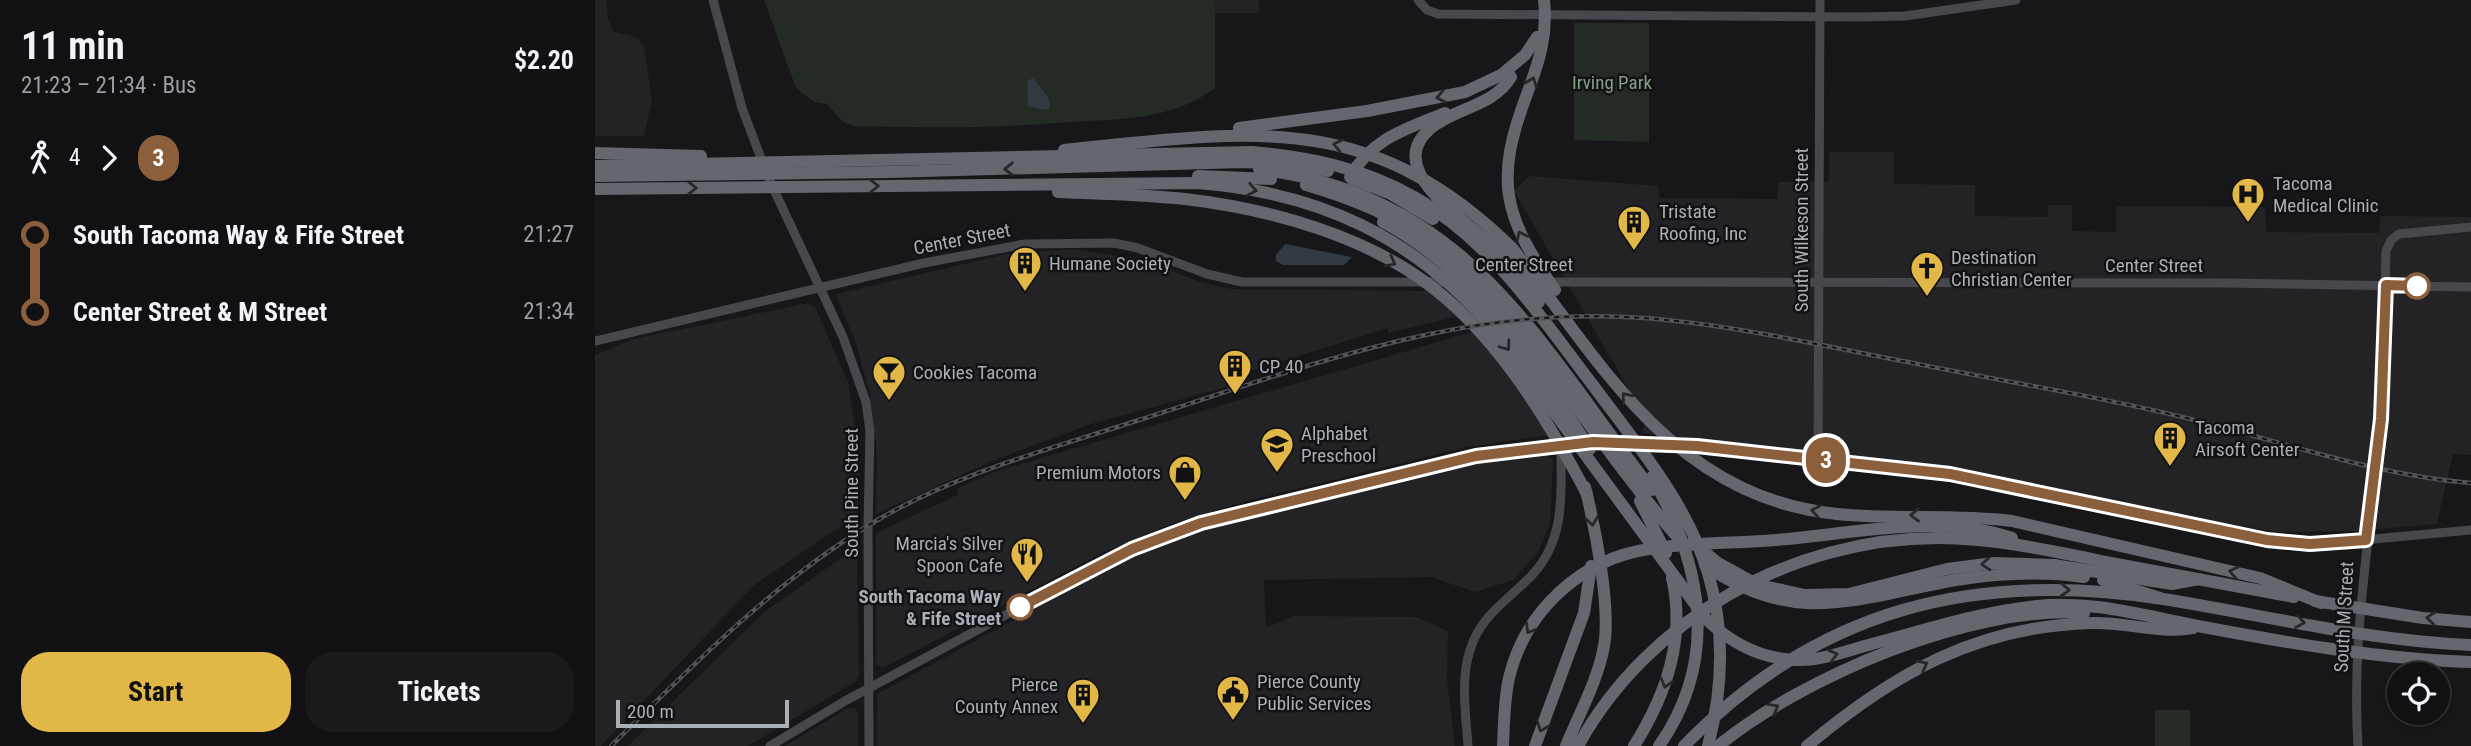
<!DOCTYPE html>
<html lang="en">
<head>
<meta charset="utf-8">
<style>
	body { margin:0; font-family:"Roboto Condensed",sans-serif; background:#1a1a1c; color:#f1f3f6; height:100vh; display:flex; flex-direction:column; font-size:26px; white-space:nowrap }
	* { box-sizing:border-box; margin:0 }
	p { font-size:23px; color:#9c9da0 }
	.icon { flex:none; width:38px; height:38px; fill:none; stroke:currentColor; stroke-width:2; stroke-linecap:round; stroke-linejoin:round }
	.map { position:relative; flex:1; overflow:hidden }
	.panel { display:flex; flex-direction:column; background:#111113; width:595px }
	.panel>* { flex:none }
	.badge { padding:0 14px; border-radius:23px; font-size:24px; line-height:46px }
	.fabs { position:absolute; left:1792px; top:662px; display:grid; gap:14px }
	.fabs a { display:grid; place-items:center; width:63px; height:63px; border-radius:50%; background:#111113; box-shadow:0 2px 5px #0004,0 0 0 2px #303133; font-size:35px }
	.scale { position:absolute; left:21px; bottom:18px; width:173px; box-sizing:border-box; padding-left:7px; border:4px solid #aaaeb7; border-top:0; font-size:19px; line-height:24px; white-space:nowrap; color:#aaaeb7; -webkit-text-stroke:5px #121214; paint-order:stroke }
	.map>.badge { position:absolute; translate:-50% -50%; box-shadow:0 0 0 4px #fff }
	.legs { display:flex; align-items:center; gap:10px; height:77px; padding:0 21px; font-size:23px }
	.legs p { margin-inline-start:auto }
	.head { display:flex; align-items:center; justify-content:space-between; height:119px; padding:0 21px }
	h1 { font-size:38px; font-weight:700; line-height:52px }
	.button { display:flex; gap:14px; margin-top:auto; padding:14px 21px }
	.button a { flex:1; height:80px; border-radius:28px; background:#e1b747; color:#111; font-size:28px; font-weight:700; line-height:80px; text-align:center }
	.button a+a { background:#1a1a1c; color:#f1f3f6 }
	ul { padding:0 21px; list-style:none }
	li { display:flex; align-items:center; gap:24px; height:77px; font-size:26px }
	li i { display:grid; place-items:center; width:10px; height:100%; margin:0 9px; background:currentColor }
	li i::after { content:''; width:18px; height:18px; margin:-9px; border:5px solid; border-radius:50%; background:#111113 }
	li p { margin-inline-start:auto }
	li:first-child i { background:linear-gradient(#0000 50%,currentColor 0) }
	li:last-child i { background:linear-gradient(currentColor 50%,#0000 0) }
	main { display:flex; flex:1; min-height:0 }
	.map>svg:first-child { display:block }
</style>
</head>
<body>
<main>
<section class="panel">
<div class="head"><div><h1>11 min</h1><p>21:23 – 21:34 · Bus</p></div><b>$2.20</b></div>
<div class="legs"><svg class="icon" aria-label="walk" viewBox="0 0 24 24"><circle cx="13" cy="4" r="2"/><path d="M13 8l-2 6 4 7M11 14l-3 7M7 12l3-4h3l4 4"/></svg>4<svg class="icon" aria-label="forward" viewBox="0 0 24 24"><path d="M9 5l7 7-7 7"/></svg><b class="badge" style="background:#8b5e3c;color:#fff">3</b></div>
<ul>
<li><i style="color:#8b5e3c"></i><b>South Tacoma Way &amp; Fife Street</b><p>21:27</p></li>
<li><i style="color:#8b5e3c"></i><b>Center Street &amp; M Street</b><p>21:34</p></li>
</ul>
<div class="button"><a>Start</a><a>Tickets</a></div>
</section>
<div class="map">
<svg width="1876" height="746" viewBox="0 0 1876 746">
	<rect width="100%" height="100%" fill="#171719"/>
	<g fill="#232326">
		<polygon points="0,0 11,0 13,19 19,32 41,37 49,46 57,101 49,136 0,136"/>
		<rect x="620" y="0" width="44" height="13"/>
		<polygon points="1234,152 1299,152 1299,184 1380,185 1380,216 1453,217 1453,205 1477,205 1477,231 1521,232 1521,206 1670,207 1671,232 1784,233 1785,216 1876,217 1876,455 1858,454 1842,524 1761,531 1681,532 1236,453 1046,433 1052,421 919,191 934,176 1063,186 1064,198 1183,199 1183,182 1234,182"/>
		<polygon points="477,249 550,260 602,281 636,289 845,291 872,314 793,333 793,328 630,379 632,387 496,424 397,461 281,514 282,451 275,395 262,347 241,294 412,254"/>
		<polygon points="214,303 220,307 253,382 265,462 262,515 158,586 6,746 0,746 0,355 39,339"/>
		<polygon points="884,330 955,435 872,447 651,501 576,524 503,555 288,668 281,665 281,533 362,495 363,488 402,471"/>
		<polygon points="950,454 958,460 955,524 942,554 918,580 880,592 836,577 669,580 671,628 698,616 821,617 853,631 852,679 860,746 282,746 282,694 550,549 618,526 890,462"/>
		<polygon points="259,549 262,552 264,677 260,682 153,746 33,746 168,613"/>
		<polygon points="253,708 260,708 263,713 263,746 190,746"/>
	</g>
	<g fill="#242b25">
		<path d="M 169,0 L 620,0 L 620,88 C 577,120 527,119 476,122 C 404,128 333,128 260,126 L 248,122 L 232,104 L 219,102 L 201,88 Z"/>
		<polygon points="979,23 1054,23 1054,142 979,140"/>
		<rect x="1560" y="710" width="35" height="36"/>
	</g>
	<g fill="#313941">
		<polygon points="438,78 453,97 455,107 453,110 433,107 432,81"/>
		<polygon points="690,244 757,257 749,265 688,265 681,261 681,255"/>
	</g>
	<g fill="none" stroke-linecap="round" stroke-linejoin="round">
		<g stroke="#47484d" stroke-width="9">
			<polyline points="118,0 147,108 173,177 248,337 271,402 275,431 273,527 274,746"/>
			<polyline points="823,0 832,10 843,14 1263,17 1310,16 1421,0"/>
			<polyline points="950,282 1632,283 1876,287"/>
			<polyline points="0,341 329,263 430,244 519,243 543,248 612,274 647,282 852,282"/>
			<polyline points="1019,442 1102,446 1355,474 1696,543 1736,543 1876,530"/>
			<polyline points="1223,459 1225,0"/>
			<polyline points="175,746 250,701 494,570 558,540 622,519 829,468 910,451 984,444"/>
			<path d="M 873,746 C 871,715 865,681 875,650 C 886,614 914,600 938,574 C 971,538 966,492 966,447"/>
			<path d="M 1763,746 C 1756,637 1776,530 1786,421 C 1791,365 1789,307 1791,251 L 1796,240 L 1804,234 L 1876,227"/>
		</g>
		<g stroke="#65676e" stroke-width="12">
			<path d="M 949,0 C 953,35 944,62 932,94 C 899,181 908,215 960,290"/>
			<path d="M 916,77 C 898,107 861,107 836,128 C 784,171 878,225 904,251 C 920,266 931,285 944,302"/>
			<polyline points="644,128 772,111 870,92 906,75 930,55 942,37"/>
			<path d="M 469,150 C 653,131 775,108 918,249 C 1008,367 1080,497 1242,514 C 1300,520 1357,514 1417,521 L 1665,578 L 1726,603"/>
			<polyline points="0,153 106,156"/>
			<path d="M 0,166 L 657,152 C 714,157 769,168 819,197 C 897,241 947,319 1000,388 C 1043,446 1092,503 1113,573 C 1130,630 1128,689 1113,746"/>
			<path d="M 664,169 C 874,197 939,338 1057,490"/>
			<polyline points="0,176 294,172 647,162 700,164 733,171"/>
			<polyline points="603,176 676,179"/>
			<path d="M 755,177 C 777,138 811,129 850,113"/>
			<polyline points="757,179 796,194 838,219"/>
			<path d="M 711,185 C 756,198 798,215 837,242 C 887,278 922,326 958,375 C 999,431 1039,488 1085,540"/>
			<path d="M 0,189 L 602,183 C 723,192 820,237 898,329 L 1111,619 C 1137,644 1168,660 1205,660 C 1229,660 1254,650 1277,644 C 1331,630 1385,612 1442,606 C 1498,600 1549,616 1603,626 C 1693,643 1785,659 1876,662"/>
			<path d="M 463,192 C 505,194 548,194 590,199 C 675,209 774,236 842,291 C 906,342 954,422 992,494"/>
			<path d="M 788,222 C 882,272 939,363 995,449"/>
			<path d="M 1057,477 C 1107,564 1125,659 1064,746"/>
			<polyline points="1045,501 1071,553"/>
			<polyline points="1105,548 1123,563 1163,585 1210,595 1254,594 1352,569 1399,563 1459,565 1577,584 1604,579"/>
			<path d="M 1110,565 C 1202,629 1262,597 1361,580 C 1404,573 1447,571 1489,577"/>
			<polyline points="1508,580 1565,598"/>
			<polyline points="1720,601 1828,618 1876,622"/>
			<path d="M 908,746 C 909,723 909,700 914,678 C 930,611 986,559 1054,549 C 1102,541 1153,544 1202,538 C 1271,531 1349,515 1417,538"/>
			<polyline points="940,746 989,613 996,566"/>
			<path d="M 971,746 C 984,714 1003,680 1009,646 C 1016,606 1000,527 990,487"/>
			<path d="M 983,746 C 1053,618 1198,538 1343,538 C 1398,538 1453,550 1506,561 C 1570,573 1635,585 1699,597"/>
			<path d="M 1039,746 C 1071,695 1091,639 1077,578"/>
			<path d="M 1089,746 C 1223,608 1380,570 1568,599 C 1669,615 1773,641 1876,645"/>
			<path d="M 1123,746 C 1209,676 1377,605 1489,613"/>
			<path d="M 1212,746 C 1298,674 1381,626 1497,623 C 1531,622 1565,634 1598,628"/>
		</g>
		<defs>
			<path id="rail" d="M 16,746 C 97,666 176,585 274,525 C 358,474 452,450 544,420 C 722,363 881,300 1071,320 C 1154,328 1236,348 1318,363 C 1406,381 1496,395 1583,416 C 1680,439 1777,475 1876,483"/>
		</defs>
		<use href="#rail" stroke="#525358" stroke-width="4.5"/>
		<use href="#rail" stroke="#121214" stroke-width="2" stroke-dasharray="5" stroke-linecap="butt"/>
	</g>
	<defs><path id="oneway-chevron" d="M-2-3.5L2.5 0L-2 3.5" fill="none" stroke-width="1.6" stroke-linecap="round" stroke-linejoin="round" transform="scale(1.75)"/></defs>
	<g stroke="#27272a">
		<use href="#oneway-chevron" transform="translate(937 82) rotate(-69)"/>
		<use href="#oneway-chevron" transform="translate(846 97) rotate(169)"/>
		<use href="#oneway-chevron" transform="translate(743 145) rotate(-167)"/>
		<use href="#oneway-chevron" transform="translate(414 169) rotate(179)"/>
		<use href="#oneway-chevron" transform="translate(279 186) rotate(-1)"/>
		<use href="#oneway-chevron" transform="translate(97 188)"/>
		<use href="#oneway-chevron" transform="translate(657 190) rotate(11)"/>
		<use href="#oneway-chevron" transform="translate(926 236) rotate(-116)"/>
		<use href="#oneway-chevron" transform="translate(796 262) rotate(28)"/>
		<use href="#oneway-chevron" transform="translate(911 346) rotate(54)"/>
		<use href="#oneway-chevron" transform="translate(1031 397) rotate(-129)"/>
		<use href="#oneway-chevron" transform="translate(1221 511) rotate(-171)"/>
		<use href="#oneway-chevron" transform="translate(1320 515) rotate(179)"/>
		<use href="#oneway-chevron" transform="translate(997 521) rotate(82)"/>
		<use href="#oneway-chevron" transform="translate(1391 564) rotate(176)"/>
		<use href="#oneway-chevron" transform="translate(1639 572) rotate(-168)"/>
		<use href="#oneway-chevron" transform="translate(1470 590) rotate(2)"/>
		<use href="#oneway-chevron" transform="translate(1836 618) rotate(-175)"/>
		<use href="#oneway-chevron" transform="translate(1705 622) rotate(10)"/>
		<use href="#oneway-chevron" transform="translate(935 629) rotate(120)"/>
		<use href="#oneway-chevron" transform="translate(1238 655) rotate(-14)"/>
		<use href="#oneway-chevron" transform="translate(1328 665) rotate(-27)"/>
		<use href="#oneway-chevron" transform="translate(1071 683) rotate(106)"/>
		<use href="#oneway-chevron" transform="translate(1179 708) rotate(-30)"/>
		<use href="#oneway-chevron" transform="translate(947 727) rotate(110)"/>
	</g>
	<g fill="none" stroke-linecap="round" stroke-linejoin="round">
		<defs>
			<polyline id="line-1" points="425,607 537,549 606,523 881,456 998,442 1102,446 1355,474 1672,540 1715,544 1771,540 1786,419 1791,285 1822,286"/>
		</defs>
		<use href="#line-1" stroke="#fff" stroke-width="16"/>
		<use href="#line-1" stroke="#8b5e3c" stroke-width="10"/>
	</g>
	<defs>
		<symbol id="hospital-pin" viewBox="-11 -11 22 30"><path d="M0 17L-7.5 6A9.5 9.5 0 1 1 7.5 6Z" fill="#e1b747" stroke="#121214"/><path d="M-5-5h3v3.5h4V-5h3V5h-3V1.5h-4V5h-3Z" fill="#111"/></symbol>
		<symbol id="building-pin" viewBox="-11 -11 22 30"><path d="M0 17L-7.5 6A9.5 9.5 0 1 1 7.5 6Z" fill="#e1b747" stroke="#121214"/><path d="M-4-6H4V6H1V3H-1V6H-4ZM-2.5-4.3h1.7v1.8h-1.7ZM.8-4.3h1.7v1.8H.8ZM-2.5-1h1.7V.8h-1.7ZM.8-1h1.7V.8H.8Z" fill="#111"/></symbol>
		<symbol id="church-pin" viewBox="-11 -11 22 30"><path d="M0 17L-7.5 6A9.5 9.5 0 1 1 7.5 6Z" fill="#e1b747" stroke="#121214"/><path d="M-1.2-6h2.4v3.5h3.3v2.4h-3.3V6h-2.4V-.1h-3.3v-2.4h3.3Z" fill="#111"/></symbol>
		<symbol id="bar-pin" viewBox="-11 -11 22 30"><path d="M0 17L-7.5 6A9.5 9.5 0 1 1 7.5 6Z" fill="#e1b747" stroke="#121214"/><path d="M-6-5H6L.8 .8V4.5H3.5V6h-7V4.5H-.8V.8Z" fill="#111"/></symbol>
		<symbol id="school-pin" viewBox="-11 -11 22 30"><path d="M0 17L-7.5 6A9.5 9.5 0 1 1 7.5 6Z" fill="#e1b747" stroke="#121214"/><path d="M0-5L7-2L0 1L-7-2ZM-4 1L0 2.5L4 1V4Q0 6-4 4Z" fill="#111"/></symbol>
		<symbol id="shop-pin" viewBox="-11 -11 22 30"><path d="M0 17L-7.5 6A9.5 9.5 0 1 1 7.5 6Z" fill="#e1b747" stroke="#121214"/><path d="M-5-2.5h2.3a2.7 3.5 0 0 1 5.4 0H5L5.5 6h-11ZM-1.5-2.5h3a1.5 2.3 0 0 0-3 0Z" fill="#111"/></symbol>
		<symbol id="restaurant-pin" viewBox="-11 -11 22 30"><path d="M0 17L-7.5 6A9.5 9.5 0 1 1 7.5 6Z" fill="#e1b747" stroke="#121214"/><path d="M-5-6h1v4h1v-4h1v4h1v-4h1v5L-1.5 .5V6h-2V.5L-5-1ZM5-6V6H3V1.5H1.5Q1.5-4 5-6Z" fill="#111"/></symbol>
		<symbol id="civic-pin" viewBox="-11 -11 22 30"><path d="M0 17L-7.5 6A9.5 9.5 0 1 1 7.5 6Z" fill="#e1b747" stroke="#121214"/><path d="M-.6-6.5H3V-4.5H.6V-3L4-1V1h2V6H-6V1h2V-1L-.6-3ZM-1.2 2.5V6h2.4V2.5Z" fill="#111"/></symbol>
	</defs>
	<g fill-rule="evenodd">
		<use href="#hospital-pin" x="1634" y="175" width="38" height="52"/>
		<use href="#building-pin" x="1020" y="203" width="38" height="52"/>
		<use href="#building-pin" x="411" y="244" width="38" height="52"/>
		<use href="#church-pin" x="1313" y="249" width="38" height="52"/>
		<use href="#building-pin" x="621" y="347" width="38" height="52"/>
		<use href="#bar-pin" x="275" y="353" width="38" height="52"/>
		<use href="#building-pin" x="1556" y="419" width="38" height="52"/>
		<use href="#school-pin" x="663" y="425" width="38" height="52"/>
		<use href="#shop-pin" x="571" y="453" width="38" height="52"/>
		<use href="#restaurant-pin" x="413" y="535" width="38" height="52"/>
		<use href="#civic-pin" x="619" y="673" width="38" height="52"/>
		<use href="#building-pin" x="469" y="676" width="38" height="52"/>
	</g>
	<g fill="#fff" stroke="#8b5e3c" stroke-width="3.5">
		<circle cx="1822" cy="286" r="12"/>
		<circle cx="425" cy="607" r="12"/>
	</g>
	<g text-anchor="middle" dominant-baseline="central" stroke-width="5" stroke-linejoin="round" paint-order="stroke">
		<g font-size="19" fill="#83a187" stroke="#121214">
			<text x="1017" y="82">Irving Park</text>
		</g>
		<g font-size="19" fill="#aaaeb7" stroke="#121214" text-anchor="start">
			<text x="1678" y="183">Tacoma<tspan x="1678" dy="22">Medical Clinic</tspan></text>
			<text x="1064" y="211">Tristate<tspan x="1064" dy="22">Roofing, Inc</tspan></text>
			<text x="1356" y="257">Destination<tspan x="1356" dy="22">Christian Center</tspan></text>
			<text x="454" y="263">Humane Society</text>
			<text x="664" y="366">CP 40</text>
			<text x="318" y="372">Cookies Tacoma</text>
			<text x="1600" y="427">Tacoma<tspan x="1600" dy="22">Airsoft Center</tspan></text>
			<text x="706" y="433">Alphabet<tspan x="706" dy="22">Preschool</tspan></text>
			<text x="566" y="472" text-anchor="end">Premium Motors</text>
			<text x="408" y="543" text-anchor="end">Marcia's Silver<tspan x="408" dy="22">Spoon Cafe</tspan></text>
			<text x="662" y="681">Pierce County<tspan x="662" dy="22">Public Services</tspan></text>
			<text x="463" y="684" text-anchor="end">Pierce<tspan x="463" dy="22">County Annex</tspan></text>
		</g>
		<g font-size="19" fill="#aaaeb7" stroke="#121214">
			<text transform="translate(1206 230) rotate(-90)">South Wilkeson Street</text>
			<text transform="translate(367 239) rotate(-11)">Center Street</text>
			<text x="929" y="264">Center Street</text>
			<text x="1559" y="265">Center Street</text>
			<text transform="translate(256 493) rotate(-90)">South Pine Street</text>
			<text transform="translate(1749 617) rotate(-87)">South M Street</text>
		</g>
		<g font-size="19" font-weight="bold" fill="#aaaeb7" stroke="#121214" text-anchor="end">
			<text x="406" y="596">South Tacoma Way<tspan x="406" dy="22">&amp; Fife Street</tspan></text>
		</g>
	</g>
</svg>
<div class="fabs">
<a><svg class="icon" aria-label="locate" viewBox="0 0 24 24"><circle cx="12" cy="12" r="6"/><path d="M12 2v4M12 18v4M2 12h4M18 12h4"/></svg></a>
</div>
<div class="scale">200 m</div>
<b class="badge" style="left:1231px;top:460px;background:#8b5e3c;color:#fff">3</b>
</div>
</main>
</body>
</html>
